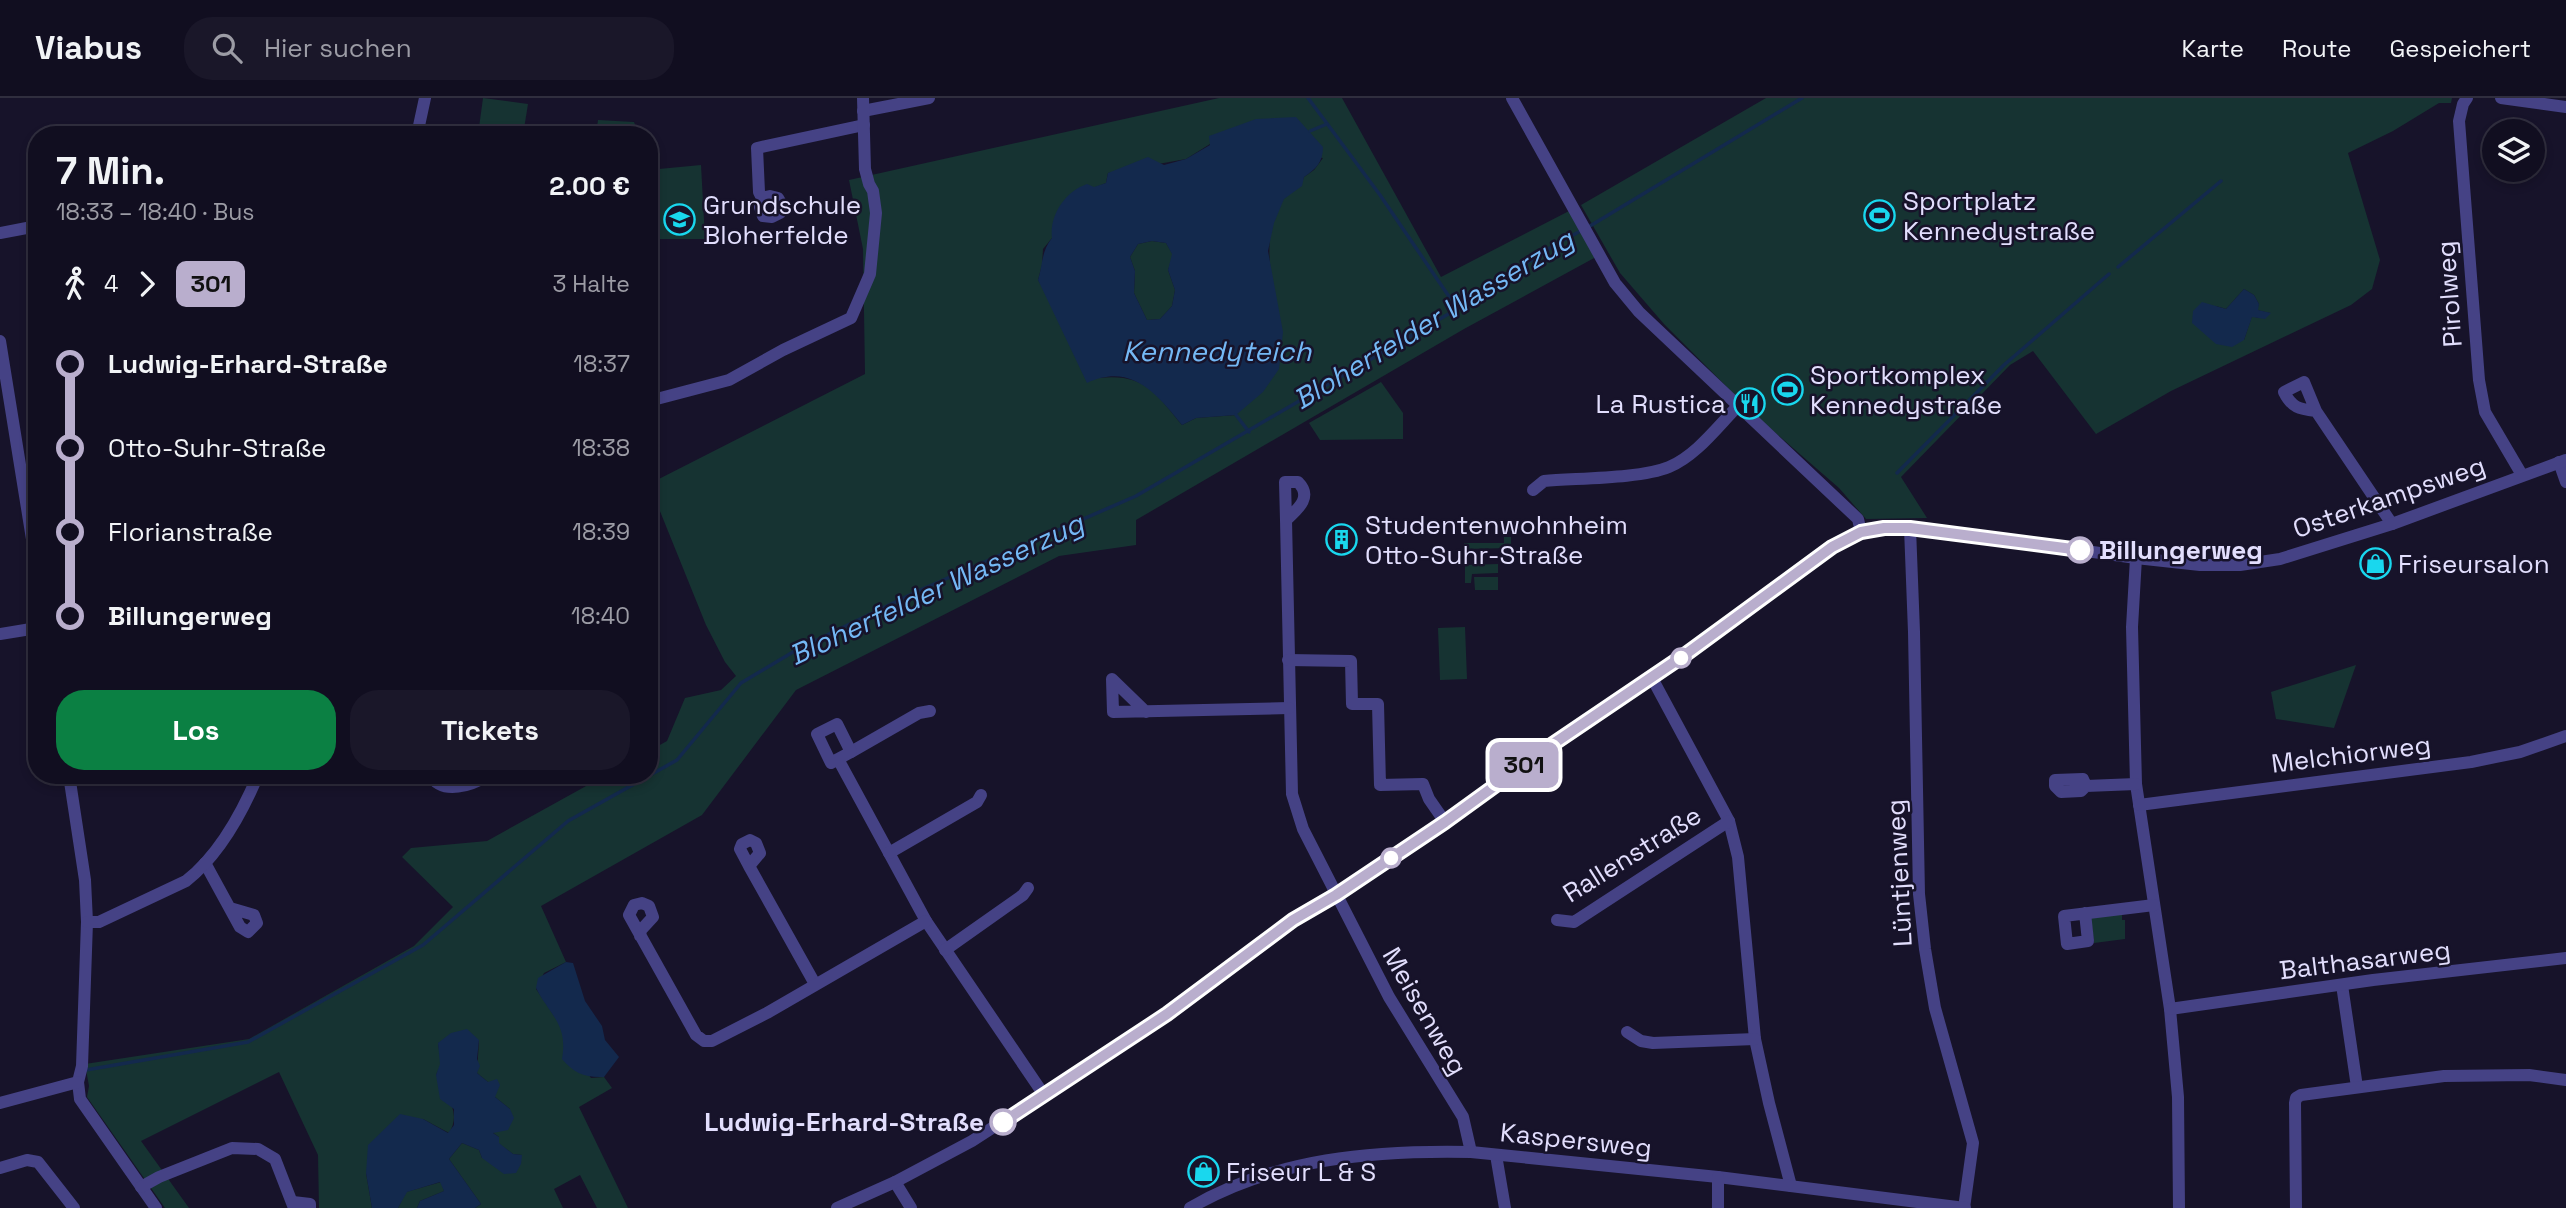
<!DOCTYPE html>
<html lang="de">
<head>
<meta charset="utf-8">
<style>
	body { margin:0; font-family:"Space Grotesk",sans-serif; background:#1a1729; color:#f1f3f6; height:100vh; display:flex; flex-direction:column; font-size:26px; white-space:nowrap }
	* { box-sizing:border-box; margin:0 }
	p { font-size:23px; color:#9c9ca5 }
	.icon { flex:none; width:38px; height:38px; fill:none; stroke:currentColor; stroke-width:2; stroke-linecap:round; stroke-linejoin:round }
	.map { position:relative; flex:1; overflow:hidden }
	.drawer { position:absolute; left:28px; top:28px; width:630px; height:658px; display:flex; flex-direction:column; background:#110e20; border-radius:28px; box-shadow:0 4px 10px #0003,0 0 0 2px #302e3e }
	.drawer>* { flex:none }
	.badge { padding:0 14px; border-radius:10px; font-size:24px; line-height:46px }
	.controls { position:absolute; left:2482px; top:21px; display:grid; gap:14px }
	.controls a { display:grid; place-items:center; width:63px; height:63px; border-radius:50%; background:#110e20; box-shadow:0 4px 10px #0003,0 0 0 2px #302e3e; font-size:35px }
	.map>.badge { position:absolute; translate:-50% -50%; box-shadow:0 0 0 4px #fff }
	.legs { display:flex; align-items:center; gap:10px; height:77px; padding:0 28px; font-size:23px }
	.legs p { margin-inline-start:auto }
	.overview { display:flex; align-items:center; justify-content:space-between; height:119px; padding:0 28px }
	h1 { font-size:38px; font-weight:700; line-height:52px }
	.action { display:flex; gap:14px; margin-top:auto; padding:14px 28px }
	.action a { flex:1; height:80px; border-radius:28px; background:#0b8043; color:#fff; font-size:28px; font-weight:700; line-height:80px; text-align:center }
	.action a+a { background:#1a1729; color:#f1f3f6 }
	ul { padding:0 28px; list-style:none }
	li { display:flex; align-items:center; gap:24px; height:84px; font-size:26px }
	li i { display:grid; place-items:center; width:10px; height:100%; margin:0 9px; background:currentColor }
	li i::after { content:''; width:18px; height:18px; margin:-9px; border:5px solid; border-radius:50%; background:#110e20 }
	li p { margin-inline-start:auto }
	li:first-child i { background:linear-gradient(#0000 50%,currentColor 0) }
	li:last-child i { background:linear-gradient(currentColor 50%,#0000 0) }
	header { display:flex; align-items:center; gap:42px; box-sizing:border-box; height:98px; padding:0 35px; background:#110e20; border-bottom:2px solid #302e3e }
	header strong { font-size:33px }
	nav { display:flex; gap:38px; margin-inline-start:auto; font-size:24px }
	.search { width:490px; height:63px; background:#1a1729; display:flex; align-items:center; gap:18px; box-sizing:border-box; padding:0 24px; border-radius:28px; color:#9c9ca5; font-size:26px }
	.map>svg:first-child { display:block }
</style>
</head>
<body>
<header>
<strong>Viabus</strong>
<div class="search"><svg class="icon" aria-label="search" viewBox="0 0 24 24"><circle cx="10" cy="10" r="6"/><path d="M15 15l6 6"/></svg>Hier suchen</div>
<nav><a>Karte</a><a>Route</a><a>Gespeichert</a></nav>
</header>
<div class="map">
<svg width="2566" height="1110" viewBox="0 0 2566 1110">
	<rect width="100%" height="100%" fill="#17132a"/>
	<g fill="#163332" fill-rule="evenodd">
		<polygon points="483,0 528,6 523,37 478,37"/>
		<path d="M 1219,0 L 1342,0 L 1441,179 L 1569,113 L 1596,159 L 1464,231 L 1136,422 L 1136,447 L 1059,458 L 796,592 L 702,717 L 541,808 L 566,864 L 544,875 L 536,891 L 561,928 L 565,944 L 591,980 L 604,979 L 612,990 L 579,1009 L 628,1110 L 597,1110 L 580,1077 L 554,1091 L 563,1110 L 475,1110 L 481,1106 L 449,1061 L 462,1045 L 479,1052 L 482,1060 L 522,1057 L 513,1056 L 498,1045 L 499,1039 L 492,1034 L 510,1011 L 495,999 L 488,984 L 477,975 L 479,942 L 438,945 L 441,966 L 436,977 C 446,995 462,1015 449,1035 L 423,1021 L 366,1075 L 372,1110 L 319,1110 L 318,1057 L 279,974 L 141,1043 L 189,1110 L 165,1110 L 87,999 L 89,988 L 85,966 L 249,941 L 414,848 L 453,809 L 402,759 L 411,750 L 487,743 L 606,677 L 649,677 L 649,653 L 667,643 L 685,600 L 721,592 L 736,578 L 725,564 L 706,527 L 649,386 L 865,276 L 863,151 L 849,82 ZM 1210,46 L 1323,60 L 1314,72 L 1304,79 C 1300,92 1290,92 1283,102 C 1257,142 1275,192 1282,234 L 1236,317 L 1196,320 L 1182,327 C 1155,294 1144,275 1098,280 L 1038,182 L 1042,167 L 1043,151 L 1093,90 L 1106,85 L 1108,75 L 1186,61 Z"/>
		<path d="M 1766,0 L 2452,0 L 2451,5 L 2439,5 L 2393,33 L 2348,55 L 2380,162 L 2372,191 L 2351,207 L 2171,293 L 2096,336 L 2033,253 L 2010,267 L 1901,379 L 1927,420 L 1866,421 L 1839,390 L 1754,316 L 1664,226 L 1620,175 L 1581,107 ZM 2244,191 L 2254,197 L 2259,206 L 2257,212 L 2270,215 L 2258,220 L 2252,218 L 2244,242 L 2216,208 L 2226,211 Z"/>
		<polygon points="598,22 634,24 639,37 596,37"/>
		<polygon points="701,67 705,141 652,141 659,71"/>
		<polygon points="1152,143 1166,145 1173,157 1168,172 1175,192 1172,208 1160,221 1147,222 1134,195 1135,173 1130,159 1138,146"/>
		<polygon points="1381,284 1403,315 1403,341 1320,342 1309,325"/>
		<polygon points="1504,439 1511,439 1511,450 1464,451 1464,445 1504,445"/>
		<polygon points="1498,466 1498,475 1472,476 1471,485 1465,485 1465,467"/>
		<polygon points="1474,479 1498,479 1498,492 1475,492"/>
		<polygon points="1465,529 1467,581 1440,582 1438,530"/>
		<polygon points="2356,567 2334,630 2276,621 2271,594"/>
		<polygon points="2122,816 2122,822 2125,822 2125,841 2094,845 2091,820"/>
		<polygon points="441,1084 444,1093 420,1103 417,1110 398,1110 406,1094"/>
	</g>
	<g fill="#13294d" fill-rule="evenodd">
		<path d="M 1296,19 L 1323,49 C 1323,64 1316,71 1304,79 L 1302,88 L 1284,101 L 1274,125 L 1268,153 L 1283,234 L 1279,271 L 1263,294 L 1236,317 L 1196,320 L 1182,327 C 1157,296 1131,264 1087,285 L 1038,182 C 1043,166 1041,154 1052,140 C 1049,117 1066,93 1087,86 L 1094,89 L 1106,85 L 1108,75 L 1148,59 L 1164,67 L 1186,61 L 1210,47 L 1209,38 L 1256,21 ZM 1152,143 L 1166,145 L 1172,156 L 1168,172 L 1175,192 L 1172,208 L 1160,221 L 1147,222 L 1134,195 L 1135,173 L 1130,159 L 1138,146 Z"/>
		<polygon points="2244,191 2254,197 2259,206 2258,212 2271,215 2265,221 2252,219 2244,242 2232,249 2216,246 2192,225 2193,213 2202,204 2226,211"/>
		<path d="M 566,864 L 573,865 L 585,903 L 602,928 L 605,942 L 619,959 L 604,979 C 585,980 574,975 562,961 C 568,926 551,919 536,890 L 538,880 Z"/>
		<polygon points="467,931 479,942 477,961 480,968 477,975 488,984 497,981 500,987 495,999 510,1011 514,1020 508,1032 493,1035 499,1039 499,1045 513,1056 522,1057 521,1066 516,1075 504,1076 482,1060 479,1052 462,1045 449,1061 481,1106 475,1110 417,1110 420,1103 444,1093 440,1084 407,1094 398,1110 372,1110 366,1075 368,1047 400,1016 423,1021 448,1035 454,1027 454,1011 440,1001 436,977 440,966 438,945 451,935"/>
	</g>
	<g fill="none" stroke-linecap="round" stroke-linejoin="round">
		<g stroke="#13294d" stroke-width="3.5">
			<polyline points="1308,0 1380,97 1450,200"/>
			<polyline points="1310,33 1327,26"/>
			<polyline points="2118,169 2221,83"/>
			<polyline points="1236,317 1249,334"/>
			<polyline points="1897,375 2004,267 2109,176"/>
			<polyline points="86,972 248,944 423,847 568,723 677,662 741,585 798,551 918,493 1136,398 1457,211 1556,146 1590,128 1802,0"/>
		</g>
		<g stroke="#454285" stroke-width="12">
			<polyline points="1512,0 1615,185 1639,214 1858,421 1861,434"/>
			<polyline points="2467,0 2463,6 2459,23 2479,282 2485,314 2522,377"/>
			<polyline points="2501,0 2566,9"/>
			<polyline points="863,13 929,0"/>
			<polyline points="417,37 425,0"/>
			<polyline points="762,100 770,98 778,100 782,107 780,115 772,119 763,118 760,109 762,100 759,94 757,50 864,27"/>
			<polyline points="0,135 37,128"/>
			<polyline points="0,243 37,472"/>
			<polyline points="649,303 729,282 783,252 851,220 870,176 876,115 873,93 869,86 865,71 863,0"/>
			<path d="M 2316,313 C 2299,311 2292,310 2284,294 L 2304,284 L 2316,313 L 2392,426"/>
			<polyline points="2559,364 2566,384"/>
			<path d="M 1533,392 L 1544,383 C 1576,380 1640,381 1669,369 C 1696,358 1718,328 1738,308"/>
			<path d="M 1286,422 L 1285,384 L 1298,384 C 1313,399 1298,411 1286,422 L 1292,696 L 1303,731 L 1389,899 L 1463,1019 L 1471,1054"/>
			<polyline points="1910,430 1914,534 1919,796 1925,851 1935,910 1973,1045 1964,1110"/>
			<polyline points="2136,460 2132,529 2136,686 2170,911 2178,999 2179,1110"/>
			<polyline points="0,536 37,530"/>
			<polyline points="1288,562 1351,563 1352,606 1378,606 1380,687 1423,686 1429,701 1445,724"/>
			<polyline points="1652,580 1729,723 1738,759 1755,941 1769,1005 1791,1088"/>
			<polyline points="1146,614 1112,581 1113,614 1289,610"/>
			<polyline points="851,654 919,615 930,613"/>
			<polyline points="838,661 851,654 837,626 817,636 831,665 838,661 926,823 1044,997"/>
			<polyline points="69,677 85,782 87,824 82,968 78,984 80,1001 156,1110"/>
			<path d="M 430,677 C 443,698 472,687 489,677"/>
			<polyline points="2086,688 2081,693 2061,694 2055,688 2055,682 2083,681 2086,688 2136,686"/>
			<polyline points="2139,707 2471,664 2520,654 2566,638"/>
			<polyline points="889,755 977,704 981,697"/>
			<polyline points="205,765 240,829 248,834 257,825 254,817 230,810"/>
			<polyline points="749,768 760,755 756,745 750,742 742,746 740,751 749,768 815,886"/>
			<polyline points="2085,815 2088,843 2067,846 2064,818 2154,807"/>
			<polyline points="1557,822 1574,824 1729,723"/>
			<path d="M 87,824 L 99,824 L 186,783 C 218,758 242,715 258,677"/>
			<polyline points="640,838 641,832 653,819 649,808 642,805 634,807 629,817 696,937 704,943 712,943 767,915 926,823"/>
			<polyline points="945,852 1023,797 1028,790"/>
			<polyline points="2342,887 2357,989"/>
			<polyline points="2170,911 2373,882 2566,860"/>
			<polyline points="1627,934 1641,943 1653,945 1755,941"/>
			<polyline points="0,1005 78,984"/>
			<polyline points="1496,1057 1505,1110"/>
			<polyline points="0,1070 27,1062 38,1064 74,1110"/>
			<polyline points="895,1084 911,1110"/>
			<polyline points="141,1089 159,1079 232,1050 258,1051 275,1061 294,1110"/>
			<polyline points="293,1104 310,1106 310,1110"/>
			<polyline points="837,1110 895,1084 972,1043 1167,916 1293,822 1337,797 1445,724 1550,648 1686,556 1832,449 1861,434 1884,430 1936,432 2136,460 2200,467 2240,467 2280,461 2392,426 2566,362"/>
			<path d="M 1190,1110 C 1275,1060 1374,1052 1471,1054 L 1718,1079 L 1965,1110"/>
			<polyline points="1718,1110 1718,1079"/>
			<polyline points="2296,1110 2295,1005 2296,1000 2301,997 2444,978 2529,977 2566,982"/>
		</g>
	</g>
	<g fill="none" stroke-linecap="round" stroke-linejoin="round">
		<defs>
			<polyline id="line-1" points="1003,1024 1167,916 1293,822 1336,797 1445,724 1550,648 1686,556 1832,449 1861,434 1884,430 1910,430 2080,452"/>
		</defs>
		<use href="#line-1" stroke="#fff" stroke-width="16"/>
		<use href="#line-1" stroke="#b9aecd" stroke-width="10"/>
	</g>
	<defs>
		<symbol id="stadium-ring" viewBox="-11 -11 22 22"><circle r="9.5" fill="#17132a" stroke="#19d7ee" stroke-width="1.5"/><path d="M0-5a6.5 5 0 1 0 0 10a6.5 5 0 1 0 0-10ZM-3.5-1.8h7v3.6h-7Z" fill="#19d7ee"/></symbol>
		<symbol id="school-ring" viewBox="-11 -11 22 22"><circle r="9.5" fill="#17132a" stroke="#19d7ee" stroke-width="1.5"/><path d="M0-5L7-2L0 1L-7-2ZM-4 1L0 2.5L4 1V4Q0 6-4 4Z" fill="#19d7ee"/></symbol>
		<symbol id="restaurant-ring" viewBox="-11 -11 22 22"><circle r="9.5" fill="#17132a" stroke="#19d7ee" stroke-width="1.5"/><path d="M-5-6h1v4h1v-4h1v4h1v-4h1v5L-1.5 .5V6h-2V.5L-5-1ZM5-6V6H3V1.5H1.5Q1.5-4 5-6Z" fill="#19d7ee"/></symbol>
		<symbol id="building-ring" viewBox="-11 -11 22 22"><circle r="9.5" fill="#17132a" stroke="#19d7ee" stroke-width="1.5"/><path d="M-4-6H4V6H1V3H-1V6H-4ZM-2.5-4.3h1.7v1.8h-1.7ZM.8-4.3h1.7v1.8H.8ZM-2.5-1h1.7V.8h-1.7ZM.8-1h1.7V.8H.8Z" fill="#19d7ee"/></symbol>
		<symbol id="shop-ring" viewBox="-11 -11 22 22"><circle r="9.5" fill="#17132a" stroke="#19d7ee" stroke-width="1.5"/><path d="M-5-2.5h2.3a2.7 3.5 0 0 1 5.4 0H5L5.5 6h-11ZM-1.5-2.5h3a1.5 2.3 0 0 0-3 0Z" fill="#19d7ee"/></symbol>
	</defs>
	<g fill-rule="evenodd">
		<use href="#stadium-ring" x="1862" y="100" width="35" height="35"/>
		<use href="#school-ring" x="662" y="104" width="35" height="35"/>
		<use href="#stadium-ring" x="1770" y="274" width="35" height="35"/>
		<use href="#restaurant-ring" x="1732" y="288" width="35" height="35"/>
		<use href="#building-ring" x="1324" y="424" width="35" height="35"/>
		<use href="#shop-ring" x="2358" y="448" width="35" height="35"/>
		<use href="#shop-ring" x="1186" y="1056" width="35" height="35"/>
	</g>
	<g fill="#fff" stroke="#b9aecd" stroke-width="3.5">
		<circle cx="2080" cy="452" r="12"/>
		<circle cx="1681" cy="560" r="9"/>
		<circle cx="1391" cy="760" r="9"/>
		<circle cx="1003" cy="1024" r="12"/>
	</g>
	<g text-anchor="middle" dominant-baseline="central" stroke-width="5" stroke-linejoin="round" paint-order="stroke">
		<g font-size="26" fill="#e2defd" stroke="#17132a" text-anchor="start">
			<text x="1903" y="103">Sportplatz<tspan x="1903" dy="30">Kennedystraße</tspan></text>
			<text x="703" y="107">Grundschule<tspan x="703" dy="30">Bloherfelde</tspan></text>
			<text x="1810" y="277">Sportkomplex<tspan x="1810" dy="30">Kennedystraße</tspan></text>
			<text x="1726" y="306" text-anchor="end">La Rustica</text>
			<text x="1365" y="427">Studentenwohnheim<tspan x="1365" dy="30">Otto-Suhr-Straße</tspan></text>
			<text x="2398" y="466">Friseursalon</text>
			<text x="1226" y="1074">Friseur L &amp; S</text>
		</g>
		<g font-size="26" fill="#e2defd" stroke="#17132a">
			<text transform="translate(2449 196) rotate(-94)">Pirolweg</text>
			<text transform="translate(2389 399) rotate(-19)">Osterkampsweg</text>
			<text transform="translate(2351 656) rotate(-7)">Melchiorweg</text>
			<text transform="translate(1632 756) rotate(-32)">Rallenstraße</text>
			<text transform="translate(1899 775) rotate(-93)">Lüntjenweg</text>
			<text transform="translate(2365 862) rotate(-7)">Balthasarweg</text>
			<text transform="translate(1425 913) rotate(60)">Meisenweg</text>
			<text transform="translate(1576 1042) rotate(6)">Kaspersweg</text>
		</g>
		<g font-size="26" font-weight="bold" fill="#e2defd" stroke="#17132a" text-anchor="start">
			<text x="2099" y="452">Billungerweg</text>
			<text x="984" y="1024" text-anchor="end">Ludwig-Erhard-Straße</text>
		</g>
		<g font-size="28" font-style="italic" fill="#74b8f5" stroke="#17132a">
			<text transform="translate(1433 221) rotate(-31)">Bloherfelder Wasserzug</text>
			<text x="1217" y="253">Kennedyteich</text>
			<text transform="translate(936 491) rotate(-25)">Bloherfelder Wasserzug</text>
		</g>
	</g>
</svg>
<div class="controls">
<a><svg class="icon" aria-label="layers" viewBox="0 0 24 24"><path d="M12 4l9 5-9 5-9-5zM3 14l9 5 9-5"/></svg></a>
</div>
<b class="badge" style="left:1524px;top:667px;background:#b9aecd;color:#111">301</b>
<section class="drawer">
<div class="overview"><div><h1>7 Min.</h1><p>18:33 – 18:40 · Bus</p></div><b>2.00 €</b></div>
<div class="legs"><svg class="icon" aria-label="walk" viewBox="0 0 24 24"><circle cx="13" cy="4" r="2"/><path d="M13 8l-2 6 4 7M11 14l-3 7M7 12l3-4h3l4 4"/></svg>4<svg class="icon" aria-label="forward" viewBox="0 0 24 24"><path d="M9 5l7 7-7 7"/></svg><b class="badge" style="background:#b9aecd;color:#111">301</b><p>3 Halte</p></div>
<ul>
<li><i style="color:#b9aecd"></i><b>Ludwig-Erhard-Straße</b><p>18:37</p></li>
<li><i style="color:#b9aecd"></i><span>Otto-Suhr-Straße</span><p>18:38</p></li>
<li><i style="color:#b9aecd"></i><span>Florianstraße</span><p>18:39</p></li>
<li><i style="color:#b9aecd"></i><b>Billungerweg</b><p>18:40</p></li>
</ul>
<div class="action"><a>Los</a><a>Tickets</a></div>
</section>
</div>
</body>
</html>
